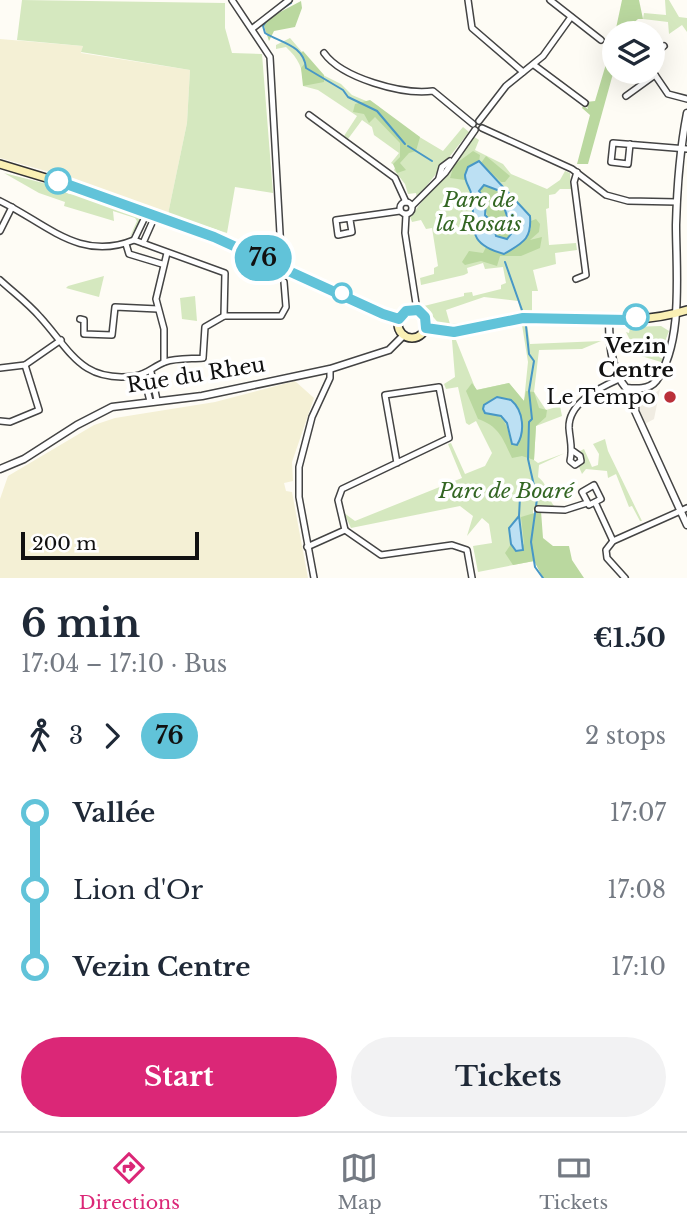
<!DOCTYPE html>
<html lang="en">
<head>
<meta charset="utf-8">
<style>
	body { margin:0; font-family:"Libre Baskerville",serif; background:#f2f2f3; color:#1f2937; height:100vh; display:flex; flex-direction:column; font-size:26px; white-space:nowrap }
	* { box-sizing:border-box; margin:0 }
	p { font-size:23px; color:#747a83 }
	.icon { flex:none; width:38px; height:38px; fill:none; stroke:currentColor; stroke-width:2; stroke-linecap:round; stroke-linejoin:round }
	.map { position:relative; height:578px; overflow:hidden }
	.sheet { display:flex; flex-direction:column; background:#fff; flex:1 }
	.sheet>* { flex:none }
	.badge { padding:0 14px; border-radius:23px; font-size:24px; line-height:46px }
	.fabs { position:absolute; left:602px; top:21px; display:grid; gap:14px }
	.fabs a { display:grid; place-items:center; width:63px; height:63px; border-radius:50%; background:#fff; box-shadow:0 7px 28px #0002; font-size:35px }
	.scale { position:absolute; left:21px; bottom:18px; width:178px; box-sizing:border-box; padding-left:7px; border:4px solid #111; border-top:0; font-size:19px; line-height:24px; white-space:nowrap; color:#111; -webkit-text-stroke:5px #fff; paint-order:stroke }
	.map>.badge { position:absolute; translate:-50% -50%; box-shadow:0 0 0 4px #fff }
	.legs { display:flex; align-items:center; gap:10px; height:77px; padding:0 21px; font-size:23px }
	.legs p { margin-inline-start:auto }
	.headline { display:flex; align-items:center; justify-content:space-between; height:119px; padding:0 21px }
	h1 { font-size:38px; font-weight:700; line-height:52px }
	.action { display:flex; gap:14px; margin-top:auto; padding:14px 21px }
	.action a { flex:1; height:80px; border-radius:42px; background:#db2777; color:#fff; font-size:28px; font-weight:700; line-height:80px; text-align:center }
	.action a+a { background:#f2f2f3; color:#1f2937 }
	ul { padding:0 21px; list-style:none }
	li { display:flex; align-items:center; gap:24px; height:77px; font-size:26px }
	li i { display:grid; place-items:center; width:10px; height:100%; margin:0 9px; background:currentColor }
	li i::after { content:''; width:18px; height:18px; margin:-9px; border:5px solid; border-radius:50%; background:#fff }
	li p { margin-inline-start:auto }
	li:first-child i { background:linear-gradient(#0000 50%,currentColor 0) }
	li:last-child i { background:linear-gradient(currentColor 50%,#0000 0) }
	.menu { display:flex; justify-content:space-around; align-items:center; height:98px; border-top:2px solid #e0e1e3; background:#fff; font-size:19px; color:#747a83 }
	.menu a { display:grid; justify-items:center; gap:4px }
	.menu .active { color:#db2777 }
	.map>svg:first-child { display:block }
</style>
</head>
<body>
<div class="map">
<svg width="687" height="578" viewBox="0 0 687 578">
	<rect width="100%" height="100%" fill="#fefcf5"/>
	<g fill="#f4f0d5">
		<polygon points="0,39 83,46 81,53 190,70 187,123 168,214 60,175 0,158"/>
		<polygon points="295,381 314,398 292,462 293,481 284,483 286,491 292,492 308,578 0,578 0,499 8,476 94,425 115,418 215,402"/>
	</g>
	<g fill="#d5e8bf">
		<polygon points="22,0 225,3 225,28 232,53 262,54 273,193 235,187 227,233 168,214 187,123 190,70 81,52 83,46 17,40"/>
		<polygon points="665,0 669,0 679,17 687,18 687,32 682,25 669,34 668,22 643,19 644,13 666,15"/>
		<path d="M 290,38 L 321,74 L 341,84 L 352,95 L 378,106 L 391,120 L 443,151 L 463,127 L 469,132 L 417,198 L 416,193 L 408,194 L 405,184 L 394,170 L 396,166 L 391,163 L 399,153 L 374,135 L 372,127 L 362,120 L 348,139 L 344,136 L 357,116 L 318,90 L 303,86 C 304,69 298,58 286,47 L 276,49 L 276,45 Z"/>
		<polygon points="473,136 479,140 475,150 503,164 511,174 547,189 560,180 565,171 570,173 571,189 560,189 555,194 549,195 549,208 546,209 549,245 576,243 577,250 555,253 556,264 533,270 538,291 532,291 532,313 521,313 518,301 484,297 446,310 450,324 468,323 440,325 424,306 464,296 464,293 472,292 473,296 501,289 501,285 506,283 503,267 485,269 483,263 467,268 468,273 464,275 421,285 420,278 434,274 434,268 438,266 432,228 426,229 421,220 412,222 410,217"/>
		<polygon points="4,173 51,185 69,194 80,195 137,215 140,221 129,239 137,221 135,218 113,211 114,221 64,206 65,202 39,193"/>
		<polygon points="104,276 99,297 66,288 68,286"/>
		<polygon points="195,296 197,321 182,319 180,298"/>
		<path d="M 527,324 L 530,344 L 601,341 L 582,349 L 539,350 L 534,392 L 546,410 L 560,406 L 562,416 L 536,426 L 534,460 L 538,463 L 565,453 L 539,465 L 538,477 C 550,486 546,498 556,508 L 537,507 L 533,510 L 534,561 L 478,572 L 473,546 L 492,543 L 489,524 L 482,518 L 467,536 L 473,516 L 460,506 L 351,528 L 344,513 L 355,521 L 462,478 L 448,444 L 451,443 L 465,474 L 485,466 L 492,453 L 476,421 L 469,425 L 466,423 L 458,387 L 446,389 L 444,384 L 455,377 L 452,340 L 456,340 L 476,390 L 509,383 L 524,401 L 528,362 L 522,325 Z"/>
		<polygon points="661,326 669,331 659,357 663,359 661,362 628,352 630,340 626,332 629,333 630,327"/>
		<polygon points="605,439 608,451 642,521 640,521 632,506 629,507 616,474 608,478 607,471 586,469 582,474 579,467 584,459 580,451 584,449 592,467 598,465 599,454 593,444"/>
	</g>
	<g fill="#bad89f" fill-rule="evenodd">
		<polygon points="622,0 639,0 643,19 638,19 622,33 615,33"/>
		<polygon points="301,1 302,8 295,27 274,31 269,41 264,26 267,19"/>
		<polygon points="614,35 614,70 588,164 577,164 590,115 582,108 583,106 588,109 586,102 595,101 609,54 608,46 612,44"/>
		<polygon points="303,51 324,75 324,82 303,86 301,68 306,62 300,54"/>
		<polygon points="370,100 420,137 416,151 409,153 400,163 406,170 397,173 393,164 400,157 400,143 375,117 369,123 364,114 353,112 355,104"/>
		<polygon points="473,151 480,155 479,161 468,167 465,180 450,178 454,165"/>
		<polygon points="486,156 510,176 505,182 501,182 481,163"/>
		<path d="M 484,185 L 500,191 C 502,207 511,219 511,234 L 507,239 L 496,237 C 490,222 484,207 479,191 Z"/>
		<polygon points="536,219 540,224 539,232 530,240 542,237 540,248 521,256 500,256 497,266 481,261 465,265 462,262 469,251 483,253 486,247 504,254 531,229 531,221"/>
		<path d="M 472,383 L 477,390 L 509,383 L 524,401 L 526,391 L 534,392 L 539,408 L 547,410 L 546,417 L 536,426 L 534,460 L 522,456 L 512,458 C 503,439 499,426 478,419 L 466,391 ZM 489,401 L 520,410 L 522,425 L 512,444 C 505,421 507,418 483,409 Z"/>
		<polygon points="541,511 543,538 553,546 569,546 572,560 584,578 543,578 534,561 513,565 505,553 511,544 516,551 524,544 521,517"/>
	</g>
	<polygon fill="#f0ece2" points="621,389 654,394 660,389 654,419 643,425 637,412 628,409"/>
	<g fill="#bce0f3" stroke="#4797c6" stroke-width="2" fill-rule="evenodd">
		<path d="M 479,161 L 530,216 C 532,240 522,243 504,254 C 464,243 476,227 472,196 C 470,187 465,183 465,175 L 468,167 ZM 484,185 L 500,191 C 502,208 511,220 511,234 L 507,239 L 496,236 L 493,223 L 485,215 L 486,201 L 479,191 Z"/>
		<path d="M 497,397 L 511,400 C 524,411 525,432 517,445 L 512,444 L 507,423 L 501,416 L 485,413 L 483,409 L 484,405 Z"/>
		<polygon points="519,516 523,550 516,551 511,544 509,528"/>
	</g>
	<g fill="none" stroke-linecap="round" stroke-linejoin="round">
		<g stroke="#4797c6" stroke-width="2">
			<polyline points="274,14 291,3"/>
			<path d="M 267,20 L 263,26 L 265,33 C 281,43 304,45 306,68 L 343,90 L 348,97 L 377,111 L 405,144"/>
			<polyline points="408,146 432,161"/>
			<polyline points="505,262 523,313"/>
			<polyline points="526,326 529,354 534,361 529,391 532,419 529,422 528,459 537,499 531,542 535,567 543,578"/>
			<polyline points="519,516 520,497"/>
		</g>
		<defs>
			<g id="minor">
				<polyline points="232,0 270,57 281,251 278,264"/>
				<polyline points="468,0 472,28 523,72"/>
				<polyline points="550,0 601,40"/>
				<polyline points="253,28 289,0"/>
				<path d="M 324,53 C 342,78 402,95 433,91 L 473,124"/>
				<polyline points="653,55 664,46"/>
				<polyline points="534,65 585,103"/>
				<polyline points="653,72 668,94 687,99"/>
				<polyline points="626,96 655,75"/>
				<polyline points="309,115 395,178 406,202"/>
				<polyline points="479,121 506,86 543,56 571,17"/>
				<polyline points="482,128 572,169 606,195 628,201 677,202"/>
				<polyline points="630,144 628,164 611,162 613,143 687,149"/>
				<polyline points="439,178 442,167 450,161"/>
				<path d="M 0,201 C 47,224 80,262 134,240 L 147,213"/>
				<circle cx="406" cy="208" r="6"/>
				<polyline points="412,206 445,173 475,130"/>
				<polyline points="406,215 405,233 417,310"/>
				<polyline points="350,220 352,232 338,235 336,220 400,211"/>
				<polyline points="0,231 12,207"/>
				<polyline points="143,243 155,216"/>
				<polyline points="126,244 129,254 162,264"/>
				<polyline points="576,279 586,275 574,182 577,172"/>
				<path d="M 0,280 C 13,292 28,303 40,317 C 71,351 81,383 135,376 C 148,374 154,366 165,362 C 175,358 191,359 203,358 L 205,327 L 224,316 L 225,273 L 134,240"/>
				<polyline points="224,316 281,316 286,307 284,282"/>
				<polyline points="80,319 84,320 84,334 112,335 115,307 158,309"/>
				<polyline points="164,362 164,329 156,299 167,253"/>
				<polyline points="0,368 25,365 61,340"/>
				<polyline points="151,372 157,400"/>
				<polyline points="143,374 150,401"/>
				<polyline points="0,421 10,422 39,410 25,365"/>
				<path d="M 573,451 L 580,456 L 581,461 L 575,465 L 570,461 C 573,448 570,441 569,428 C 568,403 599,388 619,379"/>
				<polyline points="595,502 589,505 582,492 594,485 601,499 595,502 613,541"/>
				<polyline points="538,509 565,510 587,503"/>
				<polyline points="345,530 381,555 452,545 467,550 472,578"/>
				<polyline points="307,547 345,530 338,500 342,489 449,438 439,387 385,395 397,463"/>
				<polyline points="314,578 299,497 299,467 312,417 330,378 330,369"/>
				<polyline points="625,578 607,558 606,550 613,541 687,508"/>
			</g>
			<g id="tertiary">
				<path d="M 609,320 C 609,342 611,371 626,388 C 636,389 649,390 656,381 C 684,343 676,270 676,225 C 677,187 680,149 687,113"/>
				<polyline points="635,389 635,411 687,525"/>
				<polyline points="0,469 24,459 77,425 112,407 202,396 330,369 389,350 404,335"/>
			</g>
			<g id="secondary">
				<polyline points="0,164 76,187 214,238 399,319"/>
				<circle cx="412" cy="324" r="14"/>
				<path d="M 426,328 C 463,335 486,321 522,318 C 580,315 630,328 687,310"/>
			</g>
		</defs>
		<use href="#minor" stroke="#444" stroke-width="8"/>
		<use href="#tertiary" stroke="#444" stroke-width="9"/>
		<use href="#secondary" stroke="#333" stroke-width="10"/>
		<use href="#minor" stroke="#fff" stroke-width="5"/>
		<use href="#tertiary" stroke="#fff" stroke-width="6"/>
		<use href="#secondary" stroke="#faf0b4" stroke-width="7"/>
	</g>
	<g fill="none" stroke-linecap="round" stroke-linejoin="round">
		<defs>
			<polyline id="line-1" points="58,181 214,237 383,314 399,319 406,311 418,310 425,317 426,328 454,332 523,318 628,320 636,317"/>
		</defs>
		<use href="#line-1" stroke="#fff" stroke-width="16"/>
		<use href="#line-1" stroke="#61c3d9" stroke-width="10"/>
	</g>
	<g fill="#fff" stroke="#61c3d9" stroke-width="3.5">
		<circle cx="58" cy="181" r="12"/>
		<circle cx="342" cy="293" r="9"/>
		<circle cx="636" cy="317" r="12"/>
	</g>
	<circle fill="#ba303a" stroke="#fff" stroke-width="2.5" cx="670" cy="397" r="7"/>
	<g text-anchor="middle" dominant-baseline="central" stroke-width="7" stroke-linejoin="round" paint-order="stroke">
		<g font-size="21" font-style="italic" fill="#336623" stroke="#fff">
			<text x="479" y="200">Parc de<tspan x="479" dy="24">la Rosais</tspan></text>
			<text x="506" y="491">Parc de Boaré</text>
		</g>
		<g font-size="21" font-weight="bold" fill="#111" stroke="#fff">
			<text x="636" y="346">Vezin<tspan x="636" dy="24">Centre</tspan></text>
		</g>
		<g font-size="21" fill="#111" stroke="#fff">
			<text transform="translate(196 375) rotate(-9)">Rue du Rheu</text>
		</g>
		<g font-size="21" fill="#111" stroke="#fff" text-anchor="end">
			<text x="656" y="397">Le Tempo</text>
		</g>
	</g>
</svg>
<div class="fabs">
<a><svg class="icon" aria-label="layers" viewBox="0 0 24 24"><path d="M12 4l9 5-9 5-9-5zM3 14l9 5 9-5"/></svg></a>
</div>
<div class="scale">200 m</div>
<b class="badge" style="left:263px;top:258px;background:#61c3d9;color:#111">76</b>
</div>
<section class="sheet">
<div class="headline"><div><h1>6 min</h1><p>17:04 – 17:10 · Bus</p></div><b>€1.50</b></div>
<div class="legs"><svg class="icon" aria-label="walk" viewBox="0 0 24 24"><circle cx="13" cy="4" r="2"/><path d="M13 8l-2 6 4 7M11 14l-3 7M7 12l3-4h3l4 4"/></svg>3<svg class="icon" aria-label="forward" viewBox="0 0 24 24"><path d="M9 5l7 7-7 7"/></svg><b class="badge" style="background:#61c3d9;color:#111">76</b><p>2 stops</p></div>
<ul>
<li><i style="color:#61c3d9"></i><b>Vallée</b><p>17:07</p></li>
<li><i style="color:#61c3d9"></i><span>Lion d'Or</span><p>17:08</p></li>
<li><i style="color:#61c3d9"></i><b>Vezin Centre</b><p>17:10</p></li>
</ul>
<div class="action"><a>Start</a><a>Tickets</a></div>
</section>
<nav class="menu">
<a class="active"><svg class="icon" aria-label="directions" viewBox="0 0 24 24"><path d="M12 3l9 9-9 9-9-9zM9 14v-3h6M13 9l2 2-2 2"/></svg>Directions</a>
<a><svg class="icon" aria-label="map" viewBox="0 0 24 24"><path d="M3 6l6-2 6 2 6-2v14l-6 2-6-2-6 2zM9 4v14M15 6v14"/></svg>Map</a>
<a><svg class="icon" aria-label="tickets" viewBox="0 0 24 24"><path d="M3 7h18v10H3zM15 7v10"/></svg>Tickets</a>
</nav>
</body>
</html>
